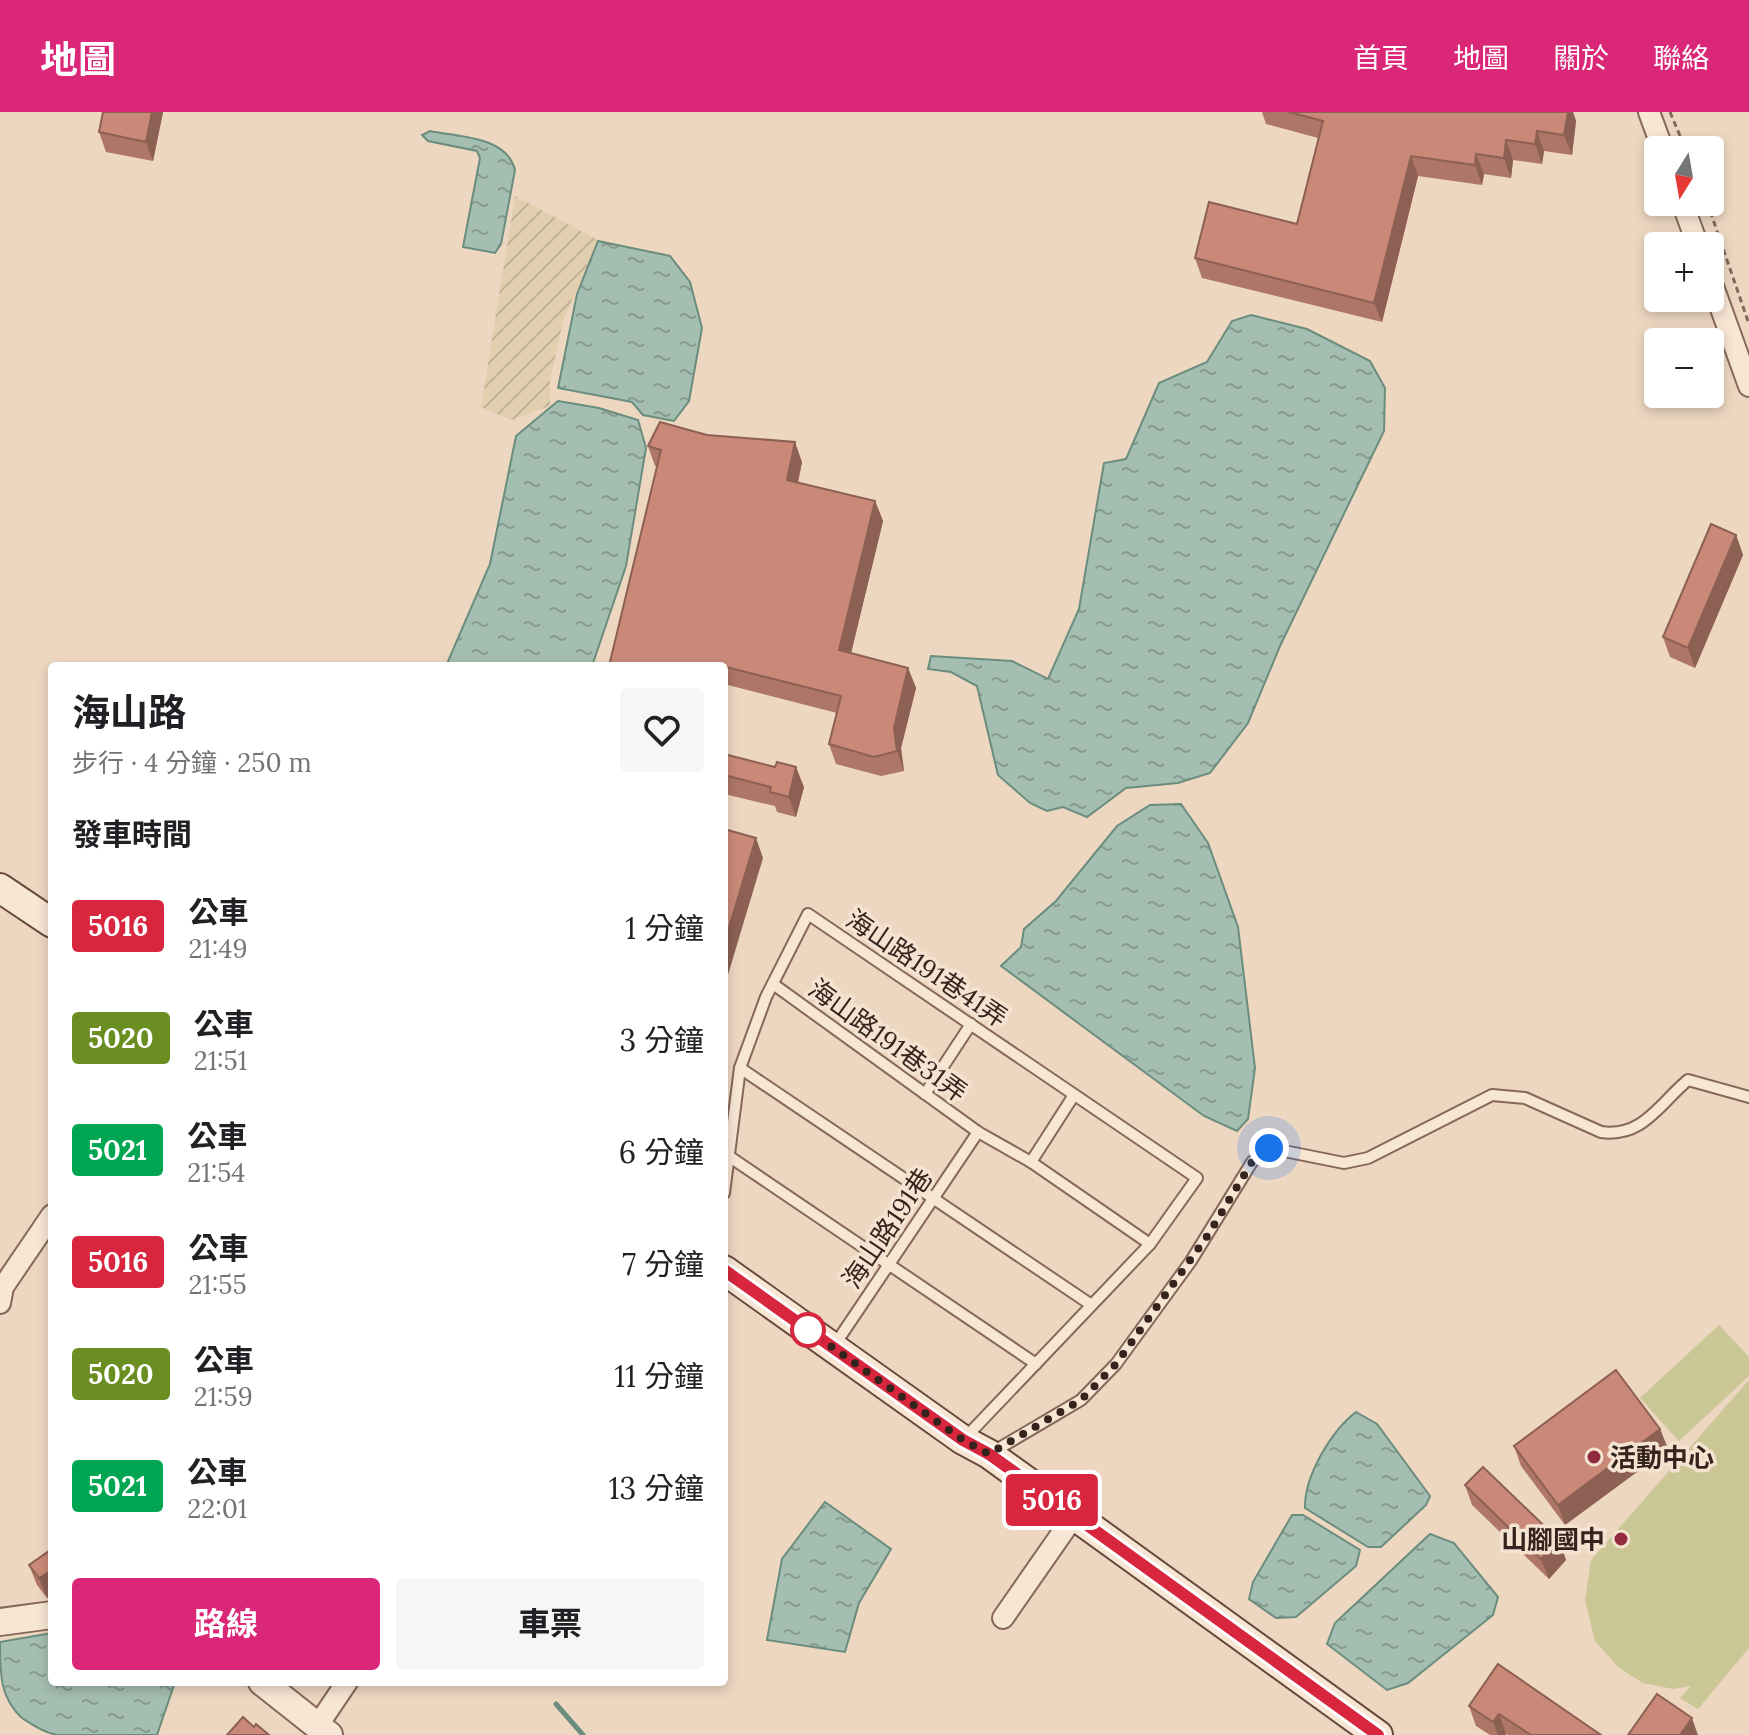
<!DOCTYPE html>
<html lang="zh-TW">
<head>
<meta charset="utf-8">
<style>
	body { margin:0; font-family:Lora,"Noto Sans TC",serif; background:#f6f6f6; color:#202124; height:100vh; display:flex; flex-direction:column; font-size:30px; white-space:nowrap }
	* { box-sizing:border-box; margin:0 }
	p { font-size:26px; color:#757577 }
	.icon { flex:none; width:44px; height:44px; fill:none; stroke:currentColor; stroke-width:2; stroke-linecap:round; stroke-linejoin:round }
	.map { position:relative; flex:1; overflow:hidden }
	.drawer { position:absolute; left:48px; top:550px; width:680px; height:1024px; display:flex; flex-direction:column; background:#fff; border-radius:8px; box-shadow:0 4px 12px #0003 }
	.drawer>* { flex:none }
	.badge { padding:0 16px; border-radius:6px; font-size:28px; line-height:52px }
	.needle { width:52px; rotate:191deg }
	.buttons { position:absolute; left:1644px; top:24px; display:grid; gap:16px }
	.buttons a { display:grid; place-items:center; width:80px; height:80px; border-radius:8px; background:#fff; box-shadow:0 4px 12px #0003; font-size:40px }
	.you { position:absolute; width:40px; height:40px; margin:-20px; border:6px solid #fff; border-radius:50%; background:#1a73e8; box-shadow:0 0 0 12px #1a73e833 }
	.map>.badge { position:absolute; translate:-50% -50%; box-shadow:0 0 0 4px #fff }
	h2 { padding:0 24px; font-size:30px; line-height:72px }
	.round { display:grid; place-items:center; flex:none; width:84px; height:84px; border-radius:8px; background:#f6f6f6 }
	.head { display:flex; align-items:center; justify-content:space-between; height:136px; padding:0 24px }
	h1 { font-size:38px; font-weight:700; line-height:60px }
	.cta { display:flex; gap:16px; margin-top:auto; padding:16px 24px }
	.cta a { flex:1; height:92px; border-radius:8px; background:#db2777; color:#fff; font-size:32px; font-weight:700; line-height:92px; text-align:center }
	.cta a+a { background:#f6f6f6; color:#202124 }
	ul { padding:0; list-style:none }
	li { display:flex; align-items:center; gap:24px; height:112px; padding:0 24px }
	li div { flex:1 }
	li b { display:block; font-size:30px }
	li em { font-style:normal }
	li .badge { min-width:88px; font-weight:700; text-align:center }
	header { display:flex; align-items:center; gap:48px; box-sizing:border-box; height:112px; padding:0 40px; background:#db2777; color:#fff }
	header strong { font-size:38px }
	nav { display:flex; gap:44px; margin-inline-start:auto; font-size:28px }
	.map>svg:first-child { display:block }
</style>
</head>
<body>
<header>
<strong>地圖</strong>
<nav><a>首頁</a><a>地圖</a><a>關於</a><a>聯絡</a></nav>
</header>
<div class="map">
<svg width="1749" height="1623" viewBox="0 0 1749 1623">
	<defs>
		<pattern id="farmland-furrows" width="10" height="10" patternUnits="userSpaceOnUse" patternTransform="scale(2)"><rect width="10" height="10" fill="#e2cfaf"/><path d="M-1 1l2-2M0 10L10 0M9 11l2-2" fill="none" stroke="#c2b296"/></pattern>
		<pattern id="water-ripples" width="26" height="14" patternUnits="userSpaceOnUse" patternTransform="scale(2)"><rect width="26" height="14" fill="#a4bfb1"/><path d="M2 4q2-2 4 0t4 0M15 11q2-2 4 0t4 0" fill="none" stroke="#869b8f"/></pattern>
	</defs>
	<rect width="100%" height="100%" fill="#edd7c1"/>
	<polygon fill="url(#farmland-furrows)" points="515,84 598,128 563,209 550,270 550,294 512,308 481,295"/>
	<g fill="#cac695">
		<polygon points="1719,1213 1749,1245 1749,1264 1679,1329 1640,1286"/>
		<polygon points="1749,1268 1749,1536 1698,1597 1680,1586 1691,1574 1673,1577 1643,1571 1619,1556 1595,1529 1585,1488 1591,1448"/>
	</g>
	<g fill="url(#water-ripples)" stroke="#6b8d7d" stroke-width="2">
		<path d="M 430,19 C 458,25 507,24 515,58 L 501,132 L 495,141 L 463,135 L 480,46 L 477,39 L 428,29 L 422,23 Z"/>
		<polygon points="598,129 670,144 690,170 702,216 689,289 674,309 643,303 632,290 558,276 577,182"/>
		<polygon points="1251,203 1307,217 1370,249 1385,276 1384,319 1280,534 1248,611 1210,661 1178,671 1126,676 1087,705 1063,695 1047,699 1030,691 998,663 977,574 951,560 928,557 931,544 1012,549 1048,567 1079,497 1104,351 1126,347 1159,271 1207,250 1232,209"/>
		<polygon points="558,289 599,296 638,308 646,336 626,454 592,554 446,554 490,452 516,324"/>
		<polygon points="1181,692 1208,731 1238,815 1255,956 1248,1007 1237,1019 1204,1004 1001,854 1021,835 1024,817 1056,789 1117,714 1150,693"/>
		<path d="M 1356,1300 L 1377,1312 L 1430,1384 L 1426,1393 L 1381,1435 L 1368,1435 L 1305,1396 C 1304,1364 1332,1318 1356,1300 Z"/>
		<polygon points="825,1390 891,1437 859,1491 845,1540 767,1528 782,1447"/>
		<polygon points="1292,1403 1303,1403 1360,1438 1356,1454 1296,1505 1276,1506 1249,1487 1253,1470"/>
		<polygon points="1430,1422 1454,1431 1498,1485 1493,1503 1408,1571 1387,1578 1327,1532 1335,1511"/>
		<path d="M 52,1521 L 52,1570 L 175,1570 L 157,1623 L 57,1623 C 43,1620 33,1613 22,1606 C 0,1586 0,1562 0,1530 Z"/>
	</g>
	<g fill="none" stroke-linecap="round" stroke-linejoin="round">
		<polyline stroke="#6b8d7d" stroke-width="5" points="556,1592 583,1623"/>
		<defs>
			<g id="service">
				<polyline points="773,872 978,1020 1031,1050 1150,1132"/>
				<polyline points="740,956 1090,1192"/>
				<polyline points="925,982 971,912"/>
				<polyline points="727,1043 1036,1252"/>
				<polyline points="1031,1050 1074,983"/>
				<polyline points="724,1081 740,956 766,885 808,802 1197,1066 1150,1132 965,1326"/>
				<polyline points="834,1234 978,1020"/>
				<path d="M 991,1341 L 1081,1288 L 1116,1252 L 1191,1149 L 1252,1050 L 1269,1036 L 1344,1051 L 1368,1046 L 1492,983 L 1525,986 L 1601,1020 C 1643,1026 1660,991 1688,968 L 1749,985"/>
			</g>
			<g id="minor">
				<polyline points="1649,0 1663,38"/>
				<polyline points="1682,90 1698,134"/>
				<polyline points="1710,166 1749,274"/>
				<polyline points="0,1191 3,1175 52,1103"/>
				<polyline points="1003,1506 1074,1404"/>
				<polyline points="318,1613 347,1570"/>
			</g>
			<g id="tertiary">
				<polyline points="0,1510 52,1503"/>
				<polyline points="262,1570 329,1623"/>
			</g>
			<g id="secondary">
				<polyline points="0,776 52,811"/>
				<polyline points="724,1158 963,1328 989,1342 1378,1623"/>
			</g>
		</defs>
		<use href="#service" stroke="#856859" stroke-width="14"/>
		<use href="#minor" stroke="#856859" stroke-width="24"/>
		<use href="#tertiary" stroke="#856859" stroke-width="30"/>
		<use href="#secondary" stroke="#67493c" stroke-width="32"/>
		<g stroke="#856859" stroke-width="3" stroke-dasharray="6 4" stroke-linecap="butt">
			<polyline points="1670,0 1686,38"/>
			<polyline points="1707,90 1749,212"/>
		</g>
		<use href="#service" stroke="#f8e6d4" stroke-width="10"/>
		<use href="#minor" stroke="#f8e6d4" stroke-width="20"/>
		<use href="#tertiary" stroke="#f8e6d4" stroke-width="26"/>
		<use href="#secondary" stroke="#f8e6d4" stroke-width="28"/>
	</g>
	<g fill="#ae7667">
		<polygon points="103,0 163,0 153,49 106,40 99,20"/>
		<polygon points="1262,0 1573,0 1576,9 1572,43 1544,39 1542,52 1513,48 1511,66 1484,62 1482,73 1418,64 1382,210 1202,166 1195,146 1297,112 1318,26 1266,12"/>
		<polygon points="648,334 802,350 798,371 875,389 883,409 851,541 908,556 916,576 901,636 904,659 881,664 836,652 829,632 837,601 724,572 724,554 609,554 657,355 655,354"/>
		<polygon points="1736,423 1743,443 1695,556 1670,545 1663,525"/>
		<polygon points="724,640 725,643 804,675 796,705 777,700 775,694 724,682"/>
		<polygon points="1660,1317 1668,1337 1565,1413 1521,1354 1514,1334"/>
		<polygon points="1465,1373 1559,1428 1566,1448 1549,1467 1472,1393"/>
		<polygon points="52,1437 52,1483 47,1486 37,1473 29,1453"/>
		<polygon points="1469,1594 1601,1623 1509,1623 1506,1622 1506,1623 1490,1623 1476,1614"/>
	</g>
	<g fill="#8d6054">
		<polygon points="152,0 163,0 153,49 146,30"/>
		<polygon points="1568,0 1573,0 1576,9 1572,43 1564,23"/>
		<polygon points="1537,19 1544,39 1542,52 1535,32"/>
		<polygon points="1506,28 1513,48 1511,66 1504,46"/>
		<polygon points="1476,42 1484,62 1482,73 1475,53"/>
		<polygon points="1411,44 1418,64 1382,210 1374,191"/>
		<polygon points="795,330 802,350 794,388 787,368"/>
		<polygon points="875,389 883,409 847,558 839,538"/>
		<polygon points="1736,423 1743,443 1695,556 1688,536"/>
		<polygon points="908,556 916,576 901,636 904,659 897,639 894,616"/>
		<polygon points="796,655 804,675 796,705 789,685"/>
		<polygon points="756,726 763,746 724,876 724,832"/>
		<polygon points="1660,1317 1668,1337 1565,1413 1558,1393"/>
		<polygon points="1559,1428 1566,1448 1549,1467 1541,1447"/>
		<polygon points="52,1458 52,1483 47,1486 39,1466"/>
		<polygon points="1499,1602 1506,1622 1506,1623 1498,1623 1493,1610"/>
		<polygon points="1692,1606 1698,1623 1680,1623"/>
	</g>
	<g fill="#ca8978" stroke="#8d6054" stroke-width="2">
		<polygon points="103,0 152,0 146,30 99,20"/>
		<polygon points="1289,0 1568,0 1564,23 1537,19 1535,32 1506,28 1504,46 1476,42 1475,53 1411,44 1374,191 1195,146 1209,90 1297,112 1323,9"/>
		<polygon points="660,310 707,323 795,330 787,368 875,389 839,538 908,556 894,616 897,639 874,645 829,632 841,584 714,552 713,554 609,554 661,338 648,334"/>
		<polygon points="1711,412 1736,423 1688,536 1663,525"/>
		<polygon points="724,642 775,655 777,650 796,655 789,685 770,680 771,675 724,663"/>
		<polygon points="724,717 756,726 724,832"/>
		<polygon points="1616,1258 1660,1317 1558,1393 1514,1334"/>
		<polygon points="1483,1355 1559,1428 1541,1447 1465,1373"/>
		<polygon points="52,1437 52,1458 39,1466 29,1453"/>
		<polygon points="1498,1552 1601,1623 1531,1623 1499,1602 1493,1610 1469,1594"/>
		<polygon points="1657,1582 1692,1606 1680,1623 1628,1623"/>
		<polygon points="243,1605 254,1615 256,1612 269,1623 227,1623"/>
	</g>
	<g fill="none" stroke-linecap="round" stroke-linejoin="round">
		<defs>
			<polyline id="line" points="724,1158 963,1328 989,1342 1378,1623"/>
		</defs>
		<use href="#line" stroke="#fff" stroke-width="18"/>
		<use href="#line" stroke="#d7263d" stroke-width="12"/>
		<polyline stroke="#35241d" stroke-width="8" stroke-dasharray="0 14.4" points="808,1218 963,1328 989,1342 1081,1288 1116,1252 1208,1123 1252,1050 1269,1036"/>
	</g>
	<circle fill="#fff" stroke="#d7263d" stroke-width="4" cx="808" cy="1218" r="16"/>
	<g fill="#932b40" stroke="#f4e3d0" stroke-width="3">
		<circle cx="1594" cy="1345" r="8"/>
		<circle cx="1621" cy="1427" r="8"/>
	</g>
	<g text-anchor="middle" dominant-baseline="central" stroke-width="7" stroke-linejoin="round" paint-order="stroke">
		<g font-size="26" fill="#35241d" stroke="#f4e3d0">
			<text transform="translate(927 856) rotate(34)">海山路191巷41弄</text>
			<text transform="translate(888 928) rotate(36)">海山路191巷31弄</text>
			<text transform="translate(887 1116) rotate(-56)">海山路191巷</text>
		</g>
		<g font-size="26" font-weight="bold" fill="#35241d" stroke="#f4e3d0" text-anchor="start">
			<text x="1610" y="1345">活動中心</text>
			<text x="1605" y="1427" text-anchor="end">山腳國中</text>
		</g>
	</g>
</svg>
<div class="buttons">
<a><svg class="needle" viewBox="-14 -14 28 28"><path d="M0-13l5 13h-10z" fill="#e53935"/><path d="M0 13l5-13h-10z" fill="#757577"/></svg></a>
<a>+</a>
<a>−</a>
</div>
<div class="you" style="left:1269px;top:1036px"></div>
<b class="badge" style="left:1052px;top:1388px;background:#d7263d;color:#fff">5016</b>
<section class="drawer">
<div class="head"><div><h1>海山路</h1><p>步行 · 4 分鐘 · 250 m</p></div><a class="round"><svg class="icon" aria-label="heart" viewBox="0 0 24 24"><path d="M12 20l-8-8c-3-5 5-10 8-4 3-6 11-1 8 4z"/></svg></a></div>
<h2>發車時間</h2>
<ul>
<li><span class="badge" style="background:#d7263d;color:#fff">5016</span><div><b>公車</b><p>21:49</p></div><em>1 分鐘</em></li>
<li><span class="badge" style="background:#6b8e23;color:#fff">5020</span><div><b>公車</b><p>21:51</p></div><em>3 分鐘</em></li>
<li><span class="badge" style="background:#00a651;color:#fff">5021</span><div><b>公車</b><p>21:54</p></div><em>6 分鐘</em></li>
<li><span class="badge" style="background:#d7263d;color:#fff">5016</span><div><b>公車</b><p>21:55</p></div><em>7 分鐘</em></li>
<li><span class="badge" style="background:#6b8e23;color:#fff">5020</span><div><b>公車</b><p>21:59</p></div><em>11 分鐘</em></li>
<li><span class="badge" style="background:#00a651;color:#fff">5021</span><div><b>公車</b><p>22:01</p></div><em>13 分鐘</em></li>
</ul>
<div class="cta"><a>路線</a><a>車票</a></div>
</section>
</div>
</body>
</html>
